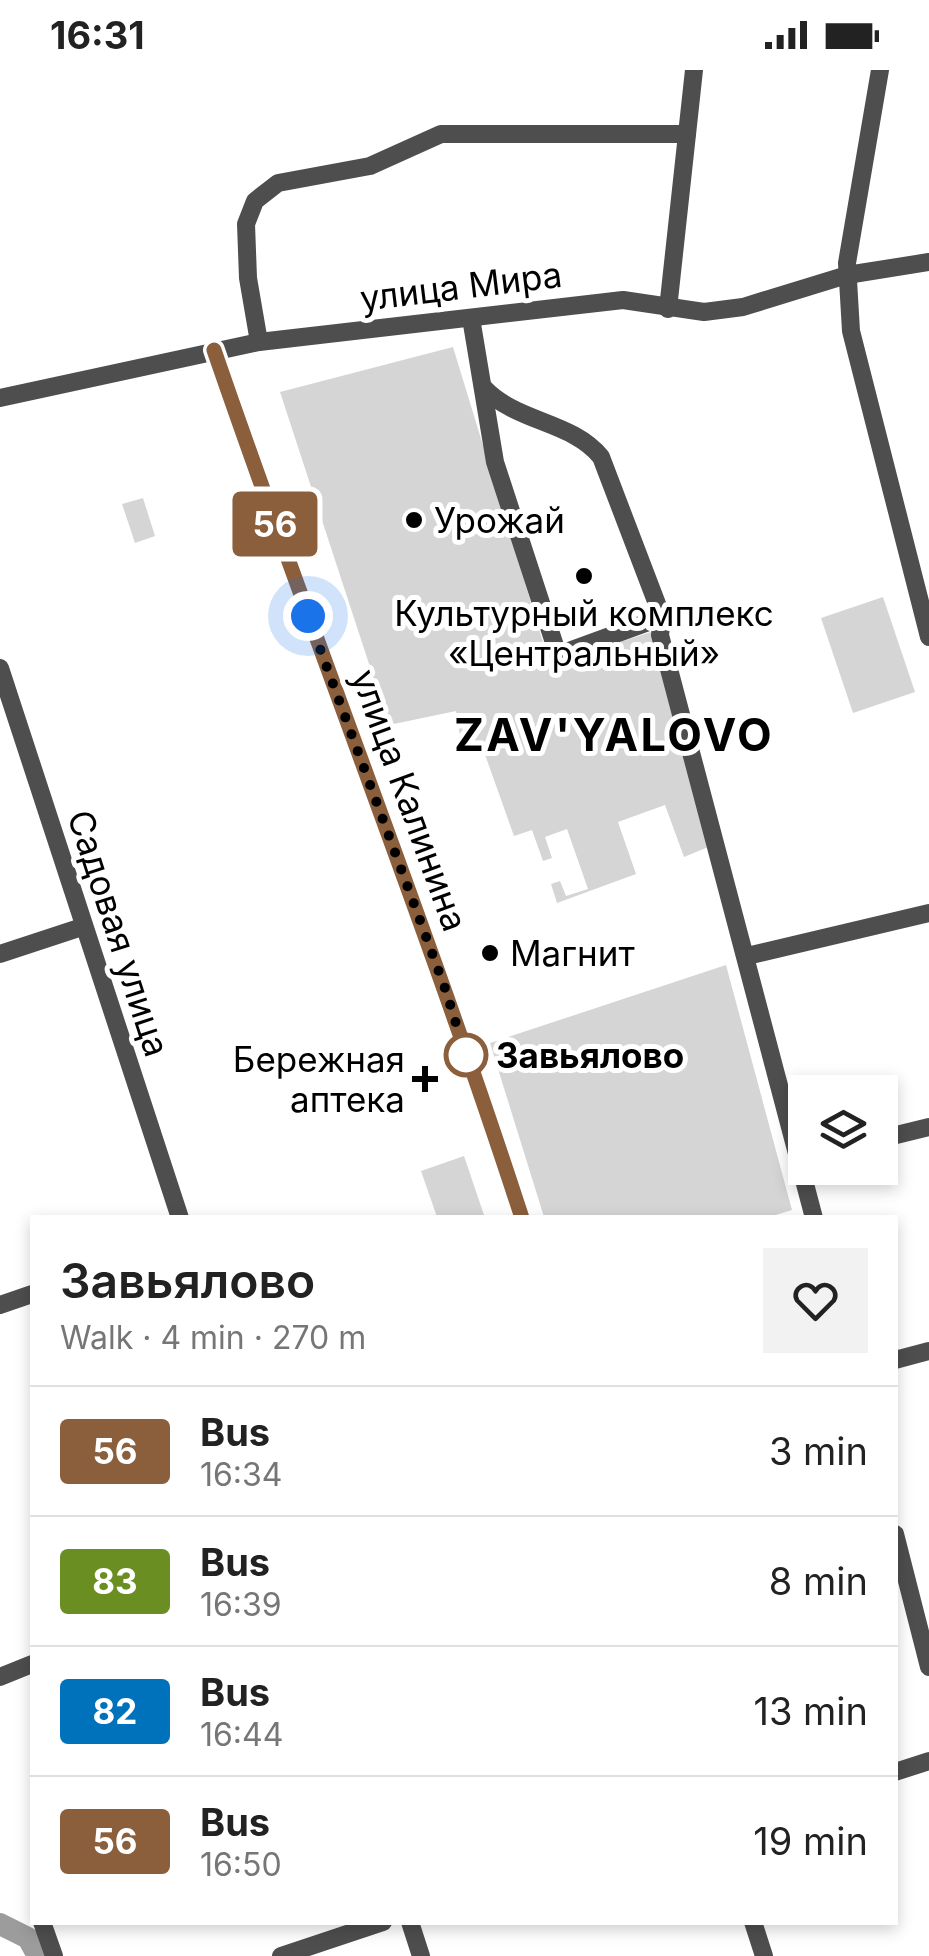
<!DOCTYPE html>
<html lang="en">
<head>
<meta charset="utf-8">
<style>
	body { margin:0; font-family:Inter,sans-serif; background:#f2f2f2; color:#222; height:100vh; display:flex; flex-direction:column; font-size:38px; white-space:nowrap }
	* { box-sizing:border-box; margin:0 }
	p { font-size:32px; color:#767676 }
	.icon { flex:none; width:55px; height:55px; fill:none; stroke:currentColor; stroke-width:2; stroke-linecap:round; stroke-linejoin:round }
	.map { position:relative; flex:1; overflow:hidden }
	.panel { position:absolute; left:30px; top:1145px; width:868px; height:710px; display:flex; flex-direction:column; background:#fff; border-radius:0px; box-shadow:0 5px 15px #0003 }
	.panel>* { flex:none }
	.badge { padding:0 20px; border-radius:8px; font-size:35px; line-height:65px }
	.tools { position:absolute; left:788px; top:1005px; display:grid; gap:20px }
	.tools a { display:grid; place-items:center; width:110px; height:110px; border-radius:0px; background:#fff; box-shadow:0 5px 15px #0003; font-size:50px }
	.you { position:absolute; width:50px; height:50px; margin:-25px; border:8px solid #fff; border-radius:50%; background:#1a73e8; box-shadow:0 0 0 15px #1a73e833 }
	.map>.badge { position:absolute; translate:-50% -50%; box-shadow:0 0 0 5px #fff }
	.round { display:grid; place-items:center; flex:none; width:105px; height:105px; border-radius:0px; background:#f2f2f2 }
	.head { display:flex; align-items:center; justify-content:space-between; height:170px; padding:0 30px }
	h1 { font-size:48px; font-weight:600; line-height:75px }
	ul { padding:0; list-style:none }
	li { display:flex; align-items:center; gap:30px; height:130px; padding:0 30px; border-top:2px solid #e0e0e0 }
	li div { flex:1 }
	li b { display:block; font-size:38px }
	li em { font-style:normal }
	li .badge { min-width:110px; font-weight:700; text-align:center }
	.status { display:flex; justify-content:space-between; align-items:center; height:70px; padding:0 50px; background:#fff; direction:ltr }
	.status svg { height:28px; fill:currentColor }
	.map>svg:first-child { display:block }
</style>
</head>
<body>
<div class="status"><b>16:31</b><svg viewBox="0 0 49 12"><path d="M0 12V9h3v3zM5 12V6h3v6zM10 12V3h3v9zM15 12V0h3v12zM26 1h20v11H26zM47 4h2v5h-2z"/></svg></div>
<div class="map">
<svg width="929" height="1886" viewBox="0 0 929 1886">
	<rect width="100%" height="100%" fill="#fff"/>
	<g fill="#d5d5d5">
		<polygon points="453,277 550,595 654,561 713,775 684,787 665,735 618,752 636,804 557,833 551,814 560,811 566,826 588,819 567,759 545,767 552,788 543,791 532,760 514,766 483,679 463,685 456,641 389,655 280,322"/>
		<polygon points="143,428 155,466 135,473 122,434"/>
		<polygon points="883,527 915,622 853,643 821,548"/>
		<polygon points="726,895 792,1140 766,1148 544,1147 490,973"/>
		<polygon points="464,1086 484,1145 437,1147 421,1101"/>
	</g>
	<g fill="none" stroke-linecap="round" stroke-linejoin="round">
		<polyline stroke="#9c9c9c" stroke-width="22" points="0,1854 28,1868 38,1886"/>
		<g stroke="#4e4e4e" stroke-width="18">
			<polyline points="880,0 847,193 851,261 929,567"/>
			<polyline points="668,239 694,0"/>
			<polyline points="471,248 495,392 558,585 662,547"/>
			<polyline points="259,272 248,208 246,154 255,131 278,113 370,96 441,64 687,64"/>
			<path d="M 214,280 C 315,570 427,856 522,1148"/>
			<path d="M 484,318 C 517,353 572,351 601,387 L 662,547 L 660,565 L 814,1148"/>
			<polyline points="0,328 259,272 623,230 704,242 743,237 847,205 929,192"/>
			<polyline points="0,598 180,1148"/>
			<polyline points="0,884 82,857"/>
			<polyline points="747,886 929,843"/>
			<polyline points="880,1069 929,1057"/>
			<polyline points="0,1235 32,1224"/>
			<polyline points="895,1290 929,1281"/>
			<polyline points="895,1464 929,1597"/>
			<polyline points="0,1607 32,1594"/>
			<polyline points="895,1702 929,1691"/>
			<polyline points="42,1852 54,1886"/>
			<polyline points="410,1852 421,1886"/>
			<polyline points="753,1852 764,1886"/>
			<polyline points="281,1886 383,1852"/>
		</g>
	</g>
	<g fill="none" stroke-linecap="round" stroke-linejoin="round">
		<defs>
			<path id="line" d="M 214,280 C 314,571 427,856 522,1148"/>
		</defs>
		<use href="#line" stroke="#fff" stroke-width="22"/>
		<use href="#line" stroke="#8b5e3c" stroke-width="15"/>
		<polyline stroke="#000" stroke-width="10" stroke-dasharray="0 18" points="308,546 446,921 469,996 466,985"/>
	</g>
	<g fill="#000" stroke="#fff" stroke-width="4">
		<circle cx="414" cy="450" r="10"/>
		<circle cx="584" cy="506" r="10"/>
		<circle cx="490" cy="883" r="10"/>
		<path d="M420 994h10v10h10v10h-10v10h-10v-10h-10v-10h10z"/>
	</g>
	<circle fill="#fff" stroke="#8b5e3c" stroke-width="5" cx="466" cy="985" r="20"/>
	<g text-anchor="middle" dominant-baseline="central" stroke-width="10" stroke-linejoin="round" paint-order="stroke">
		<g font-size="35" fill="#000" stroke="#fff">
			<text transform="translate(461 216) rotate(-7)">улица Мира</text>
			<text transform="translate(410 730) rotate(70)">улица Калинина</text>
			<text transform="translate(119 863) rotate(72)">Садовая улица</text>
		</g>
		<g font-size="35" fill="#000" stroke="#fff" text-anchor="start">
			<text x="434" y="450">Урожай</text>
			<text x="584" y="543" text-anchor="middle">Культурный комплекс<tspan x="584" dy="40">«Центральный»</tspan></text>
			<text x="510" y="883">Магнит</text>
			<text x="405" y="989" text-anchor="end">Бережная<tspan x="405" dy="40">аптека</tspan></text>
		</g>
		<g font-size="35" font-weight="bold" fill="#000" stroke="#fff" text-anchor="start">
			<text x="496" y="985">Завьялово</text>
		</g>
		<g font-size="45" font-weight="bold" letter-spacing="2.5" fill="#000" stroke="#fff">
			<text x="614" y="664">ZAV'YALOVO</text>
		</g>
	</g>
</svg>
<div class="tools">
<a><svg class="icon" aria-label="layers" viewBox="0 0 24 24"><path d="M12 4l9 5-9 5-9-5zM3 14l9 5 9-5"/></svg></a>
</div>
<div class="you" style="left:308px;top:546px"></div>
<b class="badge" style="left:275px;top:454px;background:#8b5e3c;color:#fff">56</b>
<section class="panel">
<div class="head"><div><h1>Завьялово</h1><p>Walk · 4 min · 270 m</p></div><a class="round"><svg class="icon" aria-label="heart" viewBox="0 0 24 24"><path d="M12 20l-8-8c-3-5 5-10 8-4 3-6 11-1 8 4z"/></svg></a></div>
<ul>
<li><span class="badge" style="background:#8b5e3c;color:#fff">56</span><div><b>Bus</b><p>16:34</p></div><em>3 min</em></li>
<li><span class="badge" style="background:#6b8e23;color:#fff">83</span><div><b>Bus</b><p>16:39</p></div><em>8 min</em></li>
<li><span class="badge" style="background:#0072bc;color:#fff">82</span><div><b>Bus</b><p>16:44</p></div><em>13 min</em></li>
<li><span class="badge" style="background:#8b5e3c;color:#fff">56</span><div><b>Bus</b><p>16:50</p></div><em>19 min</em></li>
</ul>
</section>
</div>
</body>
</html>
